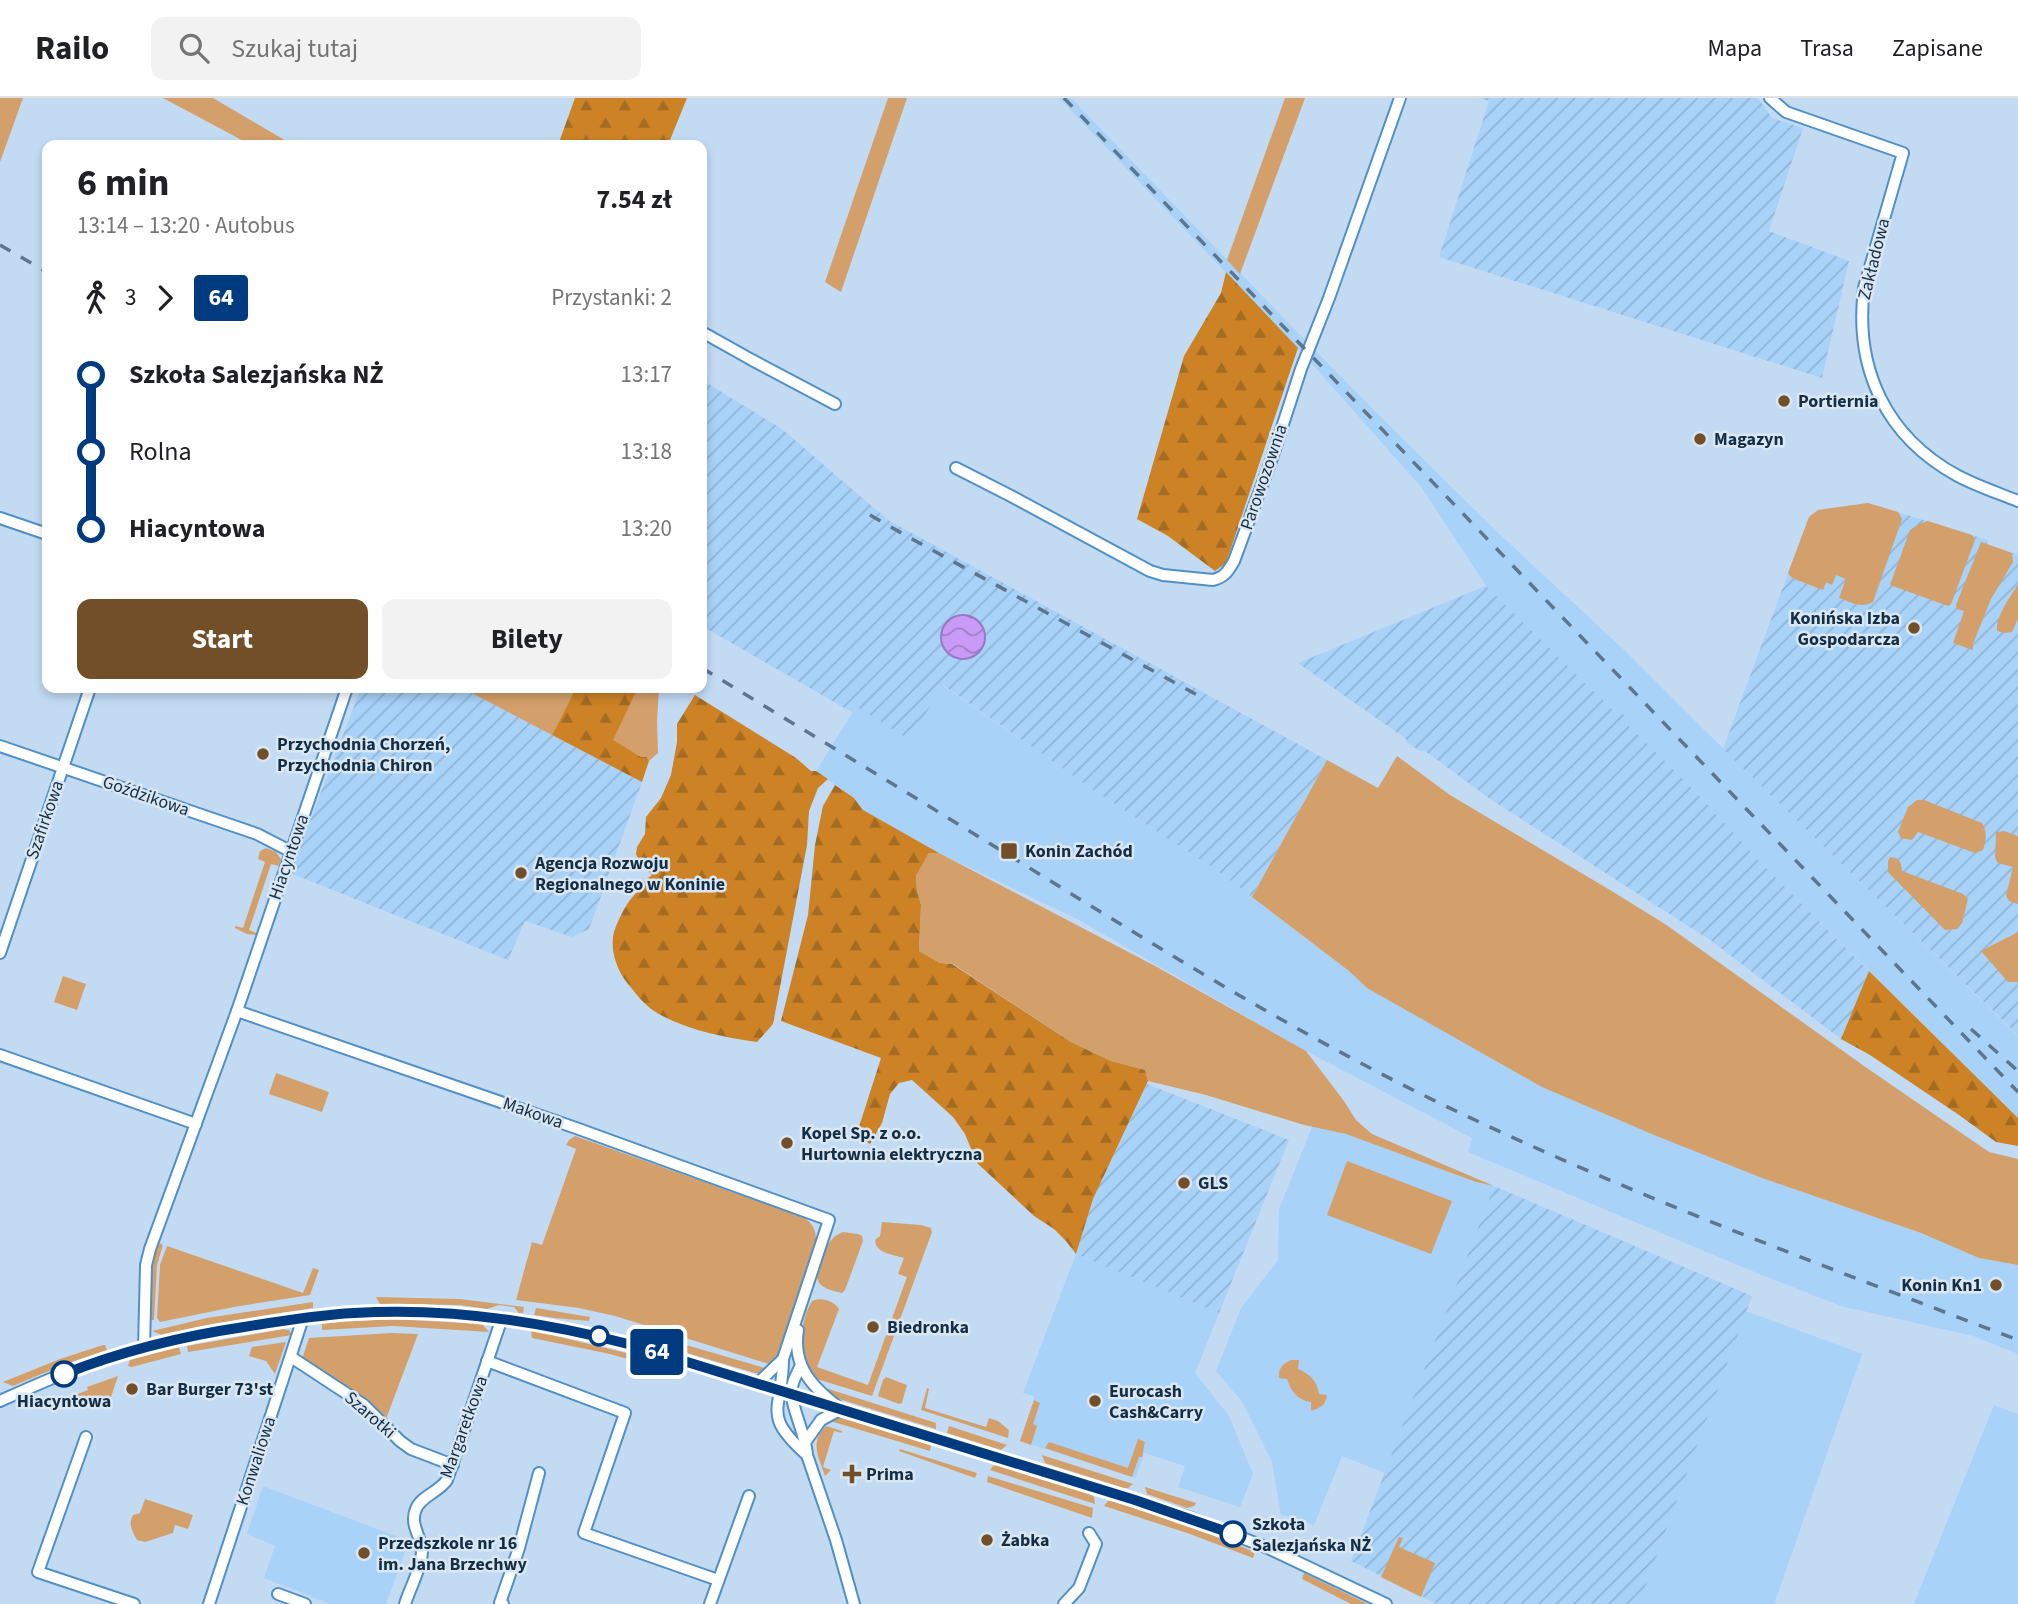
<!DOCTYPE html>
<html lang="pl">
<head>
<meta charset="utf-8">
<style>
	body { margin:0; font-family:"Source Sans 3",sans-serif; background:#f2f2f2; color:#202124; height:100vh; display:flex; flex-direction:column; font-size:26px; white-space:nowrap }
	* { box-sizing:border-box; margin:0 }
	p { font-size:23px; color:#757577 }
	.icon { flex:none; width:38px; height:38px; fill:none; stroke:currentColor; stroke-width:2; stroke-linecap:round; stroke-linejoin:round }
	.map { position:relative; flex:1; overflow:hidden }
	.details { position:absolute; left:42px; top:42px; width:665px; height:553px; display:flex; flex-direction:column; background:#fff; border-radius:14px; box-shadow:0 4px 10px #0003 }
	.details>* { flex:none }
	.badge { padding:0 14px; border-radius:5px; font-size:24px; line-height:46px }
	.map>.badge { position:absolute; translate:-50% -50%; box-shadow:0 0 0 4px #fff }
	.legs { display:flex; align-items:center; gap:10px; height:77px; padding:0 35px; font-size:23px }
	.legs p { margin-inline-start:auto }
	.head { display:flex; align-items:center; justify-content:space-between; height:119px; padding:0 35px }
	h1 { font-size:38px; font-weight:700; line-height:52px }
	.cta { display:flex; gap:14px; margin-top:auto; padding:14px 35px }
	.cta a { flex:1; height:80px; border-radius:14px; background:#734f29; color:#fff; font-size:28px; font-weight:700; line-height:80px; text-align:center }
	.cta a+a { background:#f2f2f2; color:#202124 }
	ul { padding:0 35px; list-style:none }
	li { display:flex; align-items:center; gap:24px; height:77px; font-size:26px }
	li i { display:grid; place-items:center; width:10px; height:100%; margin:0 9px; background:currentColor }
	li i::after { content:''; width:18px; height:18px; margin:-9px; border:5px solid; border-radius:50%; background:#fff }
	li p { margin-inline-start:auto }
	li:first-child i { background:linear-gradient(#0000 50%,currentColor 0) }
	li:last-child i { background:linear-gradient(currentColor 50%,#0000 0) }
	header { display:flex; align-items:center; gap:42px; box-sizing:border-box; height:98px; padding:0 35px; background:#fff; border-bottom:2px solid #e0e0e0 }
	header strong { font-size:33px }
	nav { display:flex; gap:38px; margin-inline-start:auto; font-size:24px }
	.search { width:490px; height:63px; background:#f2f2f2; display:flex; align-items:center; gap:18px; box-sizing:border-box; padding:0 24px; border-radius:14px; color:#757577; font-size:26px }
	.map>svg:first-child { display:block }
</style>
</head>
<body>
<header>
<strong>Railo</strong>
<div class="search"><svg class="icon" aria-label="search" viewBox="0 0 24 24"><circle cx="10" cy="10" r="6"/><path d="M15 15l6 6"/></svg>Szukaj tutaj</div>
<nav><a>Mapa</a><a>Trasa</a><a>Zapisane</a></nav>
</header>
<div class="map">
<svg width="2018" height="1506" viewBox="0 0 2018 1506">
	<defs>
		<pattern id="industrial-furrows" width="10" height="10" patternUnits="userSpaceOnUse" patternTransform="scale(1.75)"><rect width="10" height="10" fill="#a8d2f8"/><path d="M-1 1l2-2M0 10L10 0M9 11l2-2" fill="none" stroke="#90b5d6"/></pattern>
		<pattern id="forest-firs" width="22" height="20" patternUnits="userSpaceOnUse" patternTransform="scale(1.75)"><rect width="22" height="20" fill="#cc8225"/><path d="M5 1l3.5 6h-7zM16 11l3.5 6h-7z" fill="#a46b22"/></pattern>
		<pattern id="water-waves" width="16" height="10" patternUnits="userSpaceOnUse" patternTransform="scale(1.75)"><rect width="16" height="10" fill="#c99bf6"/><path d="M0 5q4-4 8 0t8 0" fill="none" stroke="#a27fc9"/></pattern>
	</defs>
	<rect width="100%" height="100%" fill="#c2dbf3"/>
	<g fill="#a8d2f8">
		<polygon points="1059,0 1071,0 1297,234 1386,324 1496,433 1622,550 1695,623 2018,938 2018,1020 1762,766 1691,689 1624,623 1627,620 1621,615 1618,617 1486,488 1422,390 1298,250"/>
		<polygon points="942,587 1095,693 1222,776 1349,873 1367,890 1603,1015 1654,1037 1762,1080 1921,1135 1979,1160 2018,1167 2018,1256 1973,1238 1841,1208 1757,1175 1468,1054 1472,1040 1306,953 1077,821 939,755 863,712 854,700 816,673 856,609"/>
		<polygon points="1312,1029 1346,1036 1476,1084 1494,1088 1385,1375 1342,1358 1314,1427 1298,1421 1281,1417 1272,1364 1243,1305 1216,1273 1241,1210 1278,1162 1279,1111"/>
		<polygon points="1076,1156 1219,1215 1195,1275 1229,1318 1253,1376 1240,1409 1178,1389 1185,1368 1144,1355 1136,1380 1020,1343 1034,1302 1034,1298 1023,1295"/>
		<polygon points="1746,1213 1862,1256 1774,1506 1639,1506"/>
		<polygon points="1994,1307 2018,1316 2018,1506 1914,1506"/>
		<polygon points="263,1388 409,1443 386,1506 330,1506 264,1480 275,1448 247,1436"/>
	</g>
	<g fill="url(#industrial-furrows)">
		<polygon points="1478,0 1758,0 1772,20 1803,30 1769,133 1849,163 1822,280 1439,159 1489,3"/>
		<polygon points="702,282 782,331 888,422 1327,662 1252,799 1222,776 1095,693 943,587 910,642 857,609 853,615 702,528"/>
		<polygon points="1868,405 1988,442 1987,446 2018,457 2018,937 1723,651 1809,419 1818,412"/>
		<polygon points="1486,488 1618,617 1621,614 1627,620 1625,624 1691,689 1762,766 1869,873 1841,941 1710,842 1490,701 1425,653 1420,653 1407,645 1406,641 1298,565"/>
		<polygon points="361,590 462,590 642,684 589,831 572,839 525,823 508,862 290,775"/>
		<polygon points="1147,986 1289,1042 1219,1215 1076,1156 1093,1101"/>
		<polygon points="1494,1088 1752,1198 1639,1506 1437,1506 1351,1463"/>
	</g>
	<g fill="#d3a06b">
		<polygon points="0,0 23,0 0,64"/>
		<polygon points="163,0 213,0 293,47 251,47"/>
		<polygon points="888,0 907,0 841,194 825,184"/>
		<polygon points="1285,0 1305,0 1240,176 1227,162"/>
		<path d="M 1868,405 L 1898,414 L 1902,421 L 1873,504 C 1861,511 1851,504 1839,500 L 1846,481 L 1836,477 L 1832,487 L 1826,484 L 1823,492 L 1792,480 L 1788,475 L 1809,419 L 1818,412 Z"/>
		<polygon points="1928,423 1972,437 1975,442 1951,506 1948,508 1890,487 1910,432 1921,425"/>
		<polygon points="1981,444 2012,455 2013,464 1991,501 1973,546 1973,552 1953,545 1964,513 1957,511 1956,507"/>
		<path d="M 2018,486 L 2018,521 L 2012,534 L 2005,535 L 1997,533 C 1996,517 2010,500 2018,486 Z"/>
		<polygon points="462,590 576,590 552,637"/>
		<polygon points="638,590 659,590 657,623 658,655 649,663 647,659 641,659 612,643"/>
		<polygon points="1397,658 1450,697 1610,792 1665,826 1864,968 1989,1054 2018,1061 2018,1167 1979,1160 1921,1135 1762,1080 1654,1037 1542,989 1367,890 1349,873 1252,799 1327,662 1378,690"/>
		<path d="M 1917,702 L 1924,702 L 1982,725 C 1988,735 1986,741 1983,752 L 1975,755 L 1918,734 L 1912,742 L 1901,740 L 1898,734 L 1908,709 Z"/>
		<polygon points="2004,733 2018,738 2018,806 2009,803 2006,798 2013,769 1998,765 1995,760 1996,734"/>
		<polygon points="266,750 276,754 281,761 279,768 271,766 249,832 257,835 256,837 247,836 235,830 235,828 243,830 265,764 258,761 260,753"/>
		<polygon points="929,755 939,755 1157,869 1306,953 1344,1003 1356,1022 1372,1036 1494,1088 1476,1084 1346,1036 1304,1027 1206,997 1148,983 1145,972 1111,963 1071,944 953,866 940,865 919,853 921,807 917,793 916,778"/>
		<path d="M 1890,759 C 1900,760 1901,764 1902,773 L 1963,796 L 1968,801 L 1962,825 L 1957,831 L 1945,832 L 1888,774 L 1888,763 Z"/>
		<polygon points="2018,834 2018,884 2008,884 1981,853"/>
		<polygon points="63,878 86,886 77,912 54,904"/>
		<polygon points="276,975 329,994 322,1014 269,996"/>
		<path d="M 575,1038 L 803,1119 C 813,1126 816,1131 816,1143 L 781,1253 L 776,1262 L 773,1261 L 769,1266 L 615,1218 L 579,1210 L 516,1202 L 532,1144 L 542,1147 L 576,1051 L 566,1047 L 569,1042 Z"/>
		<polygon points="1347,1063 1452,1103 1431,1156 1327,1117"/>
		<path d="M 882,1124 L 921,1127 L 931,1130 L 932,1134 L 872,1298 L 817,1281 L 812,1274 L 809,1273 C 800,1251 799,1224 812,1203 C 821,1199 833,1202 839,1211 L 817,1269 L 868,1287 L 907,1179 L 898,1176 L 904,1160 C 892,1156 876,1156 875,1142 L 880,1138 Z"/>
		<path d="M 843,1134 L 858,1136 L 862,1138 L 863,1143 L 845,1192 L 842,1195 C 832,1192 818,1191 817,1178 C 823,1161 825,1140 843,1134 Z"/>
		<polygon points="159,1145 163,1147 157,1167 154,1222 149,1222 152,1165"/>
		<polygon points="167,1148 303,1195 313,1170 319,1172 310,1197 234,1209 160,1224 157,1220 160,1167"/>
		<polygon points="376,1199 460,1201 524,1209 523,1215 519,1215 514,1209 499,1207 487,1211 460,1207 380,1206"/>
		<polygon points="313,1204 313,1210 237,1222 162,1237 152,1233 207,1220"/>
		<polygon points="536,1210 590,1219 589,1223 555,1220 534,1217"/>
		<polygon points="392,1221 482,1226 489,1234 393,1228 322,1232 322,1225"/>
		<polygon points="283,1231 289,1232 292,1237 188,1254 187,1248"/>
		<polygon points="531,1232 651,1261 648,1267 610,1256 532,1240"/>
		<polygon points="392,1235 418,1236 386,1321 325,1275 302,1261 309,1240"/>
		<polygon points="666,1241 768,1271 761,1275 755,1275 663,1248"/>
		<polygon points="286,1244 275,1276 266,1263 249,1258 252,1249"/>
		<polygon points="103,1247 105,1247 107,1252 63,1267 13,1288 3,1284 60,1261"/>
		<polygon points="179,1249 181,1256 132,1269 128,1268 130,1262"/>
		<path d="M 1291,1262 L 1299,1262 L 1298,1271 C 1310,1276 1317,1283 1319,1296 L 1327,1297 C 1326,1307 1320,1310 1311,1313 L 1311,1304 C 1297,1302 1291,1293 1287,1281 L 1279,1280 C 1278,1271 1282,1266 1291,1262 Z"/>
		<polygon points="118,1278 107,1311 67,1300 88,1292 87,1289"/>
		<polygon points="886,1279 907,1287 902,1305 899,1306 878,1298 883,1282"/>
		<polygon points="819,1288 936,1325 936,1331 836,1300"/>
		<polygon points="927,1290 929,1291 925,1310 986,1329 989,1320 998,1323 1009,1332 1008,1340 921,1312"/>
		<polygon points="1034,1302 1040,1305 1033,1326 1037,1328 1031,1347 1020,1343"/>
		<polygon points="839,1319 931,1347 930,1353 827,1322"/>
		<path d="M 826,1328 L 842,1333 L 842,1335 L 834,1333 L 823,1369 L 831,1372 L 825,1378 C 819,1359 809,1345 826,1328 Z"/>
		<polygon points="949,1328 1007,1347 1001,1352 947,1335"/>
		<polygon points="1138,1341 1145,1344 1142,1359 1139,1359 1132,1379 1045,1350 1049,1344 1128,1370"/>
		<polygon points="900,1351 977,1375 975,1380 899,1353"/>
		<polygon points="1042,1357 1133,1386 1128,1390 1124,1390 1045,1365"/>
		<polygon points="997,1367 1090,1396 1094,1399 1095,1406 990,1372 993,1368"/>
		<polygon points="988,1378 1093,1410 1092,1420 987,1384"/>
		<polygon points="1145,1389 1196,1405 1194,1408 1187,1410 1147,1396"/>
		<path d="M 145,1401 L 193,1417 L 188,1431 L 175,1427 L 173,1435 L 145,1444 L 137,1442 C 132,1433 128,1426 133,1417 L 140,1415 Z"/>
		<polygon points="1108,1403 1112,1403 1194,1430 1255,1454 1253,1460 1190,1436 1104,1408"/>
		<polygon points="1399,1439 1403,1440 1399,1449 1435,1465 1421,1499 1381,1479"/>
		<polygon points="1304,1475 1368,1506 1351,1506 1302,1481"/>
	</g>
	<g fill="url(#forest-firs)">
		<polygon points="575,0 687,0 668,47 558,47"/>
		<polygon points="1226,174 1298,250 1226,465 1215,473 1168,438 1137,421 1184,258 1221,195"/>
		<polygon points="576,590 638,590 613,642 641,659 647,659 649,663 642,684 552,637"/>
		<path d="M 695,597 L 796,660 L 811,673 L 816,673 L 828,681 L 818,690 L 809,713 L 807,747 L 773,926 L 757,944 C 723,939 684,932 654,913 C 643,906 633,892 625,882 C 615,868 609,847 615,831 C 620,818 630,797 642,791 L 644,783 L 652,777 L 640,765 L 636,756 L 637,749 L 645,736 L 646,719 L 661,700 L 671,677 L 677,644 L 677,626 Z"/>
		<polygon points="835,687 854,700 863,712 939,755 929,755 916,778 917,793 921,807 919,853 940,865 952,866 1071,944 1111,963 1145,972 1148,983 1093,1101 1076,1156 1066,1143 1054,1131 1034,1118 977,1065 965,1036 953,1019 912,982 899,985 890,996 882,1025 870,1046 864,1042 858,1032 881,960 781,923 808,817 815,747 823,708"/>
		<polygon points="1869,873 2018,1020 2018,1048 1996,1044 1959,1017 1870,957 1841,941"/>
	</g>
	<circle fill="url(#water-waves)" stroke="#937ac1" stroke-width="2" cx="963" cy="539" r="22"/>
	<g fill="none" stroke-linecap="round" stroke-linejoin="round">
		<defs>
			<g id="minor">
				<path d="M 1770,0 L 1786,14 L 1903,55 L 1864,190 C 1854,271 1886,339 1958,378 C 1977,388 1998,395 2018,403"/>
				<polyline points="702,234 752,262 835,306"/>
				<path d="M 956,370 L 1011,398 L 1150,473 L 1163,477 L 1213,482 C 1225,479 1228,473 1234,463 L 1272,360 L 1301,271 L 1329,200 L 1400,0"/>
				<polyline points="0,420 47,436"/>
				<polyline points="0,648 257,736 290,753"/>
				<polyline points="0,855 90,590"/>
				<path d="M 237,913 L 576,1030 L 829,1122 L 783,1261 C 783,1313 760,1315 807,1357"/>
				<polyline points="0,957 196,1026"/>
				<path d="M 798,1232 C 792,1269 813,1290 841,1311 L 821,1322 L 806,1343"/>
				<polyline points="144,1250 146,1167 150,1151 237,913 347,590"/>
				<polyline points="291,1259 364,1307 400,1343 411,1351 453,1367"/>
				<polyline points="487,1263 625,1315 584,1435 718,1482"/>
				<path d="M 801,1267 C 798,1274 793,1282 792,1289 C 789,1306 806,1336 807,1357 L 836,1442 L 854,1506"/>
				<polyline points="758,1285 783,1261"/>
				<path d="M 0,1303 C 29,1290 58,1277 88,1266 C 144,1247 201,1235 259,1226 C 308,1219 357,1213 407,1214 C 483,1215 558,1228 632,1247 L 1135,1402 L 1191,1420 L 1268,1450 L 1386,1506"/>
				<polyline points="86,1339 38,1474 134,1506"/>
				<polyline points="278,1496 305,1506"/>
				<polyline points="209,1506 303,1220"/>
				<path d="M 405,1506 C 410,1490 421,1471 422,1454 C 422,1439 409,1427 416,1411 C 421,1398 439,1394 447,1382 L 502,1220"/>
				<polyline points="503,1506 500,1505 519,1450 539,1375"/>
				<polyline points="710,1506 749,1398"/>
				<polyline points="1064,1506 1079,1490 1096,1446 1089,1435"/>
			</g>
		</defs>
		<use href="#minor" stroke="#5190c7" stroke-width="14"/>
		<use href="#minor" stroke="#fff" stroke-width="10"/>
		<g stroke="#5d768e" stroke-width="3.5" stroke-dasharray="12 12" stroke-linecap="butt">
			<polyline points="1064,0 2018,994"/>
			<polyline points="0,147 47,174"/>
			<polyline points="870,417 912,441 1199,598"/>
			<path d="M 702,570 C 804,632 906,694 1007,756 C 1136,836 1264,916 1399,985 C 1599,1086 1809,1162 2018,1242"/>
			<polyline points="1971,931 2018,973"/>
		</g>
	</g>
	<g fill="none" stroke-linecap="round" stroke-linejoin="round">
		<defs>
			<path id="line-1" d="M 64,1276 C 122,1253 183,1238 244,1229 C 280,1223 317,1217 354,1215 C 448,1209 541,1223 632,1247 L 1135,1402 L 1233,1436"/>
		</defs>
		<use href="#line-1" stroke="#fff" stroke-width="16"/>
		<use href="#line-1" stroke="#003b80" stroke-width="10"/>
	</g>
	<g fill="#734f29" stroke="#dae7f3" stroke-width="2.5">
		<circle cx="1784" cy="303" r="7"/>
		<circle cx="1700" cy="341" r="7"/>
		<circle cx="1914" cy="530" r="7"/>
		<circle cx="263" cy="656" r="7"/>
		<rect x="1000" y="744" width="18" height="18" rx="3.5"/>
		<circle cx="521" cy="775" r="7"/>
		<circle cx="787" cy="1045" r="7"/>
		<circle cx="1184" cy="1085" r="7"/>
		<circle cx="1996" cy="1187" r="7"/>
		<circle cx="873" cy="1229" r="7"/>
		<circle cx="132" cy="1291" r="7"/>
		<circle cx="1095" cy="1303" r="7"/>
		<path d="M848.5 1365.5h7v7h7v7h-7v7h-7v-7h-7v-7h7z"/>
		<circle cx="987" cy="1442" r="7"/>
		<circle cx="364" cy="1455" r="7"/>
	</g>
	<g fill="#fff" stroke="#003b80" stroke-width="3.5">
		<circle cx="599" cy="1238" r="9"/>
		<circle cx="64" cy="1276" r="12"/>
		<circle cx="1233" cy="1436" r="12"/>
	</g>
	<g text-anchor="middle" dominant-baseline="central" stroke-width="5" stroke-linejoin="round" paint-order="stroke">
		<g font-size="18" fill="#142e45" stroke="#dae7f3">
			<text transform="translate(1874 161) rotate(-76)">Zakładowa</text>
			<text transform="translate(1264 379) rotate(-71)">Parowozownia</text>
			<text transform="translate(146 698) rotate(19)">Goździkowa</text>
			<text transform="translate(45 722) rotate(-71)">Szafirkowa</text>
			<text transform="translate(289 759) rotate(-71)">Hiacyntowa</text>
			<text transform="translate(533 1015) rotate(19)">Makowa</text>
			<text transform="translate(370 1317) rotate(41)">Szarotki</text>
			<text transform="translate(464 1329) rotate(-70)">Margaretkowa</text>
			<text transform="translate(256 1363) rotate(-72)">Konwaliowa</text>
		</g>
		<g font-size="18" font-weight="bold" fill="#142e45" stroke="#dae7f3" text-anchor="start">
			<text x="1798" y="303">Portiernia</text>
			<text x="1714" y="341">Magazyn</text>
			<text x="1900" y="520" text-anchor="end">Konińska Izba<tspan x="1900" dy="21">Gospodarcza</tspan></text>
			<text x="277" y="646">Przychodnia Chorzeń,<tspan x="277" dy="21">Przychodnia Chiron</tspan></text>
			<text x="1025" y="753">Konin Zachód</text>
			<text x="535" y="765">Agencja Rozwoju<tspan x="535" dy="21">Regionalnego w Koninie</tspan></text>
			<text x="801" y="1035">Kopel Sp. z o.o.<tspan x="801" dy="21">Hurtownia elektryczna</tspan></text>
			<text x="1198" y="1085">GLS</text>
			<text x="1982" y="1187" text-anchor="end">Konin Kn1</text>
			<text x="887" y="1229">Biedronka</text>
			<text x="146" y="1291">Bar Burger 73'st</text>
			<text x="1109" y="1293">Eurocash<tspan x="1109" dy="21">Cash&amp;Carry</tspan></text>
			<text x="866" y="1376">Prima</text>
			<text x="1001" y="1442">Żabka</text>
			<text x="378" y="1445">Przedszkole nr 16<tspan x="378" dy="21">im. Jana Brzechwy</tspan></text>
		</g>
		<g font-size="18" font-weight="bold" fill="#142e45" stroke="#dae7f3">
			<text x="64" y="1303">Hiacyntowa</text>
			<text x="1252" y="1426" text-anchor="start">Szkoła<tspan x="1252" dy="21">Salezjańska NŻ</tspan></text>
		</g>
	</g>
</svg>
<b class="badge" style="left:657px;top:1254px;background:#003b80;color:#fff">64</b>
<section class="details">
<div class="head"><div><h1>6 min</h1><p>13:14 – 13:20 · Autobus</p></div><b>7.54 zł</b></div>
<div class="legs"><svg class="icon" aria-label="walk" viewBox="0 0 24 24"><circle cx="13" cy="4" r="2"/><path d="M13 8l-2 6 4 7M11 14l-3 7M7 12l3-4h3l4 4"/></svg>3<svg class="icon" aria-label="forward" viewBox="0 0 24 24"><path d="M9 5l7 7-7 7"/></svg><b class="badge" style="background:#003b80;color:#fff">64</b><p>Przystanki: 2</p></div>
<ul>
<li><i style="color:#003b80"></i><b>Szkoła Salezjańska NŻ</b><p>13:17</p></li>
<li><i style="color:#003b80"></i><span>Rolna</span><p>13:18</p></li>
<li><i style="color:#003b80"></i><b>Hiacyntowa</b><p>13:20</p></li>
</ul>
<div class="cta"><a>Start</a><a>Bilety</a></div>
</section>
</div>
</body>
</html>
